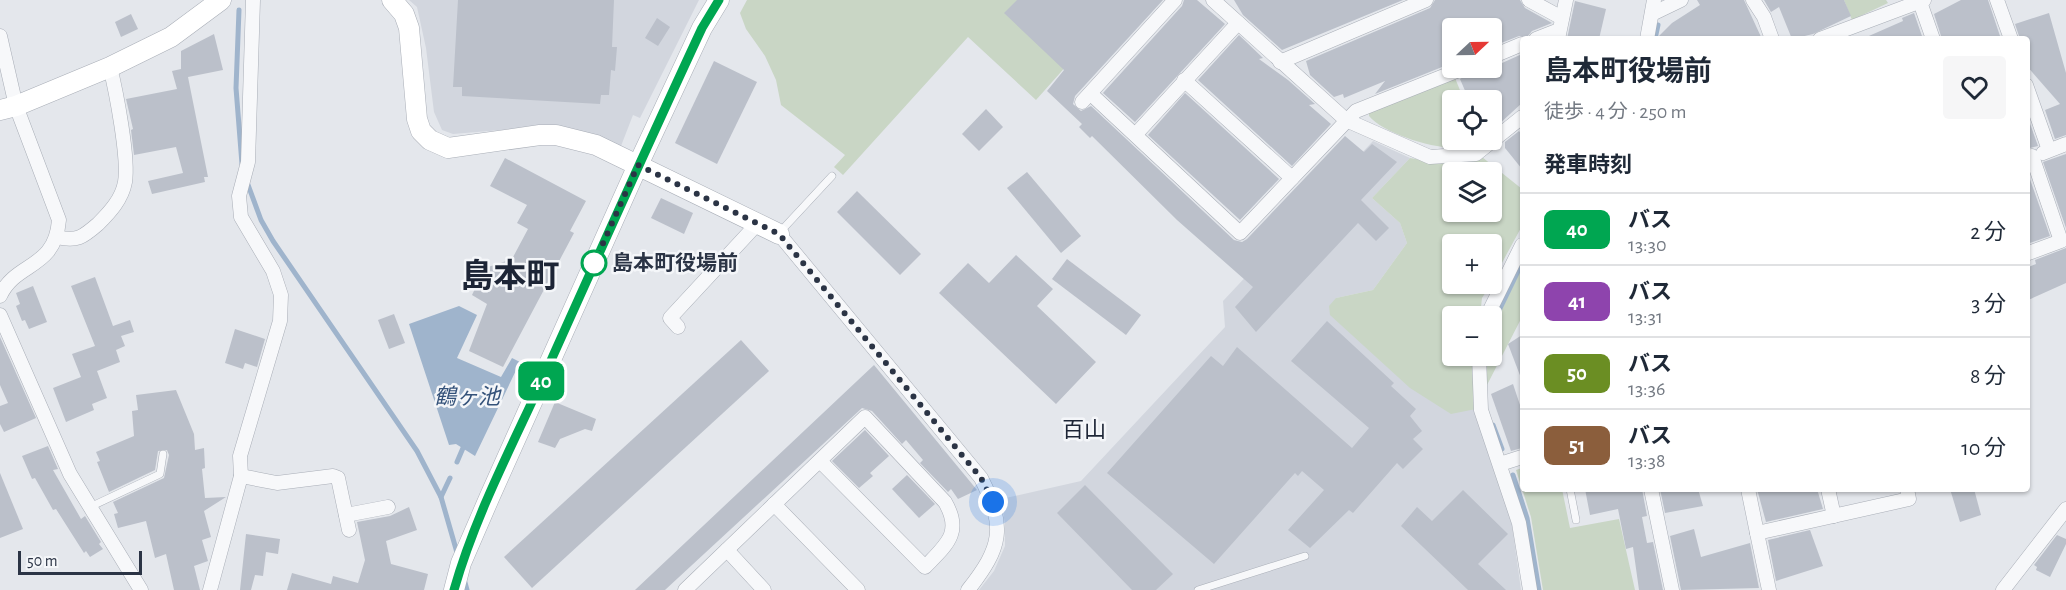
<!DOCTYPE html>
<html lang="ja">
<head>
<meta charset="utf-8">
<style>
	body { margin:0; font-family:"Alegreya Sans","Noto Sans JP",sans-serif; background:#f6f6f7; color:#1f2937; height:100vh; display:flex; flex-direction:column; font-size:22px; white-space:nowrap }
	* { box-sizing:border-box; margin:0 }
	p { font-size:20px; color:#747a83 }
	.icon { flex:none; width:33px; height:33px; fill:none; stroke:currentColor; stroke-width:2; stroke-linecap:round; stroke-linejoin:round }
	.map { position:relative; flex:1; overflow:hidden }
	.panel { position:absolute; left:1520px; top:36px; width:510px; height:456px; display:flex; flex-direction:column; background:#fff; border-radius:6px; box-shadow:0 2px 4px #0004 }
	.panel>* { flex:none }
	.badge { padding:0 12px; border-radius:9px; font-size:21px; line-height:39px }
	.needle { width:39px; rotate:68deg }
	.controls { position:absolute; left:1442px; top:18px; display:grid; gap:12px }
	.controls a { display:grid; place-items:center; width:60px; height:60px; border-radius:6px; background:#fff; box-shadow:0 2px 4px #0004; font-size:30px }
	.scale { position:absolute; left:18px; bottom:15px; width:124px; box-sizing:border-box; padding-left:6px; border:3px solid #2b3445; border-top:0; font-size:16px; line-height:21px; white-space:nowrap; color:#2b3445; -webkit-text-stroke:4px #f4f6f9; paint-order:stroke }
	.you { position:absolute; width:30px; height:30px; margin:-15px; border:4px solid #fff; border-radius:50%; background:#1a73e8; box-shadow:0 0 0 9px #1a73e833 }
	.map>.badge { position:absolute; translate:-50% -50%; box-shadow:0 0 0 3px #fff }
	h2 { padding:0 24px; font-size:22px; line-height:54px }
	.round { display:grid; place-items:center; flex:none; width:63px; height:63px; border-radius:6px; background:#f6f6f7 }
	.summary { display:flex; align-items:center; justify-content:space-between; height:102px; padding:0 24px }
	h1 { font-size:28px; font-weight:700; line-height:45px }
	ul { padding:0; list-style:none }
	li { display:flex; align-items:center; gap:18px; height:72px; padding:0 24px; border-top:2px solid #e0e1e3 }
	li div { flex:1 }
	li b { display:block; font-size:22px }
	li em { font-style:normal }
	li .badge { min-width:66px; font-weight:700; text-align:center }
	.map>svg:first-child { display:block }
</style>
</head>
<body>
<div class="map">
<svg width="2066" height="590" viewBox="0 0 2066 590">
	<rect width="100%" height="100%" fill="#e4e7ec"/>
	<g fill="#d2d6de">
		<polygon points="409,0 699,0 640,118 633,115 621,146 591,135 550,126 453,134 442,130 434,112 426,48 417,7"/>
		<polygon points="1373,141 1410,158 1372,198 1400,223 1407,243 1373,290 1336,298 1476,409 1512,525 1521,590 979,590 994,571 1005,546 1005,524 1001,499 1081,481 1225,327 1223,301"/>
	</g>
	<g fill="#c9d6c5" fill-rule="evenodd">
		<polygon points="747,0 1125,0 1036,100 968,37 843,175 834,167 845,155 781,105 776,80 765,56 746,29 740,13"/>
		<polygon points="1844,0 1886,0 1888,3 1852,20"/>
		<path d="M 1455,78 L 1464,100 L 1452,100 L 1452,140 L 1479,140 C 1474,142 1467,146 1461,147 C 1438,151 1384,134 1369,116 L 1369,111 Z"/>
		<path d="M 1482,157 L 1522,189 L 1522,226 L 1491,283 L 1491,244 L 1452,244 L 1452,284 L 1491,284 L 1482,298 L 1480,316 L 1452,316 L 1452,356 L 1475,356 L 1476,409 L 1451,414 L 1410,388 L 1330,315 L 1329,306 L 1336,298 L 1373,290 L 1407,243 L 1400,223 L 1372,198 L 1410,158 L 1428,161 ZM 1452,172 L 1491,172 L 1491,212 L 1452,212 Z"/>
		<polygon points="1522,267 1522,317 1487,385 1487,356 1491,356 1492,330"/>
		<polygon points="1522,468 1522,489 1562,489 1570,528 1619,519 1635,590 1543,590 1531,517 1516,470"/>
	</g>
	<polygon fill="#9fb4cc" points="459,306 477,315 457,358 501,377 512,358 520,362 475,456 456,444 449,445 409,324"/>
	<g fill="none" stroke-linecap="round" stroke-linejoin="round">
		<g stroke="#9fb4cc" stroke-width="5">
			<polyline points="239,10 236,88 242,164"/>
			<polyline points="1655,39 1658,25"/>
			<polyline points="247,182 261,220 273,241 417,451 441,497"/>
			<polyline points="1491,327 1522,263"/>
			<polyline points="1493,425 1502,449"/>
			<polyline points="457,462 463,448"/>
			<polyline points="1513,475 1527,518 1539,590"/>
			<polyline points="450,478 441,497 458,556"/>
			<polyline points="464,579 467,590"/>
		</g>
	</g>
	<g fill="#bbc0ca">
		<polygon points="458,0 614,0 612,47 617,47 615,71 611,70 609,95 601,95 600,104 462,96 462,87 453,87"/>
		<polygon points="1017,0 1163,0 1075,96 1073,104 1081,111 1091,106 1234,240 1242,242 1247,239 1345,136 1364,152 1372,144 1397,162 1361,200 1389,228 1376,241 1358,223 1256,332 1235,307 1253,287 1177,220 1092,136 1090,138 1079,127 1082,124 1047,91 1064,70 1004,13"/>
		<polygon points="1184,0 1197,0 1225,24 1135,122 1103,93 1182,6"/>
		<polygon points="1234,0 1403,0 1282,50 1243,15"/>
		<polygon points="1435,0 1520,0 1525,8 1552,23 1532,31 1527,37 1519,36 1491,47 1491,28 1452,28 1452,63 1375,94 1385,81 1344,98 1343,94 1334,97 1310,75 1306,61 1430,8"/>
		<polygon points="1697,0 1744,0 1762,39 1656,39 1672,23 1700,5"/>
		<polygon points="1764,0 1844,0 1851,16 1813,34 1792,39 1779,7 1771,12"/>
		<polygon points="1961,0 1988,0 2001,39 1942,39 1934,14"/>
		<polygon points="1575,1 1606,9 1599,39 1567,39"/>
		<polygon points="1914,13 1923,39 1862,39 1903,21 1902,18"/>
		<polygon points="2049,13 2066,73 2066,135 2055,139 2045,110 2060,104 2026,65 2026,39 2020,39 2015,24"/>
		<polygon points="131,14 138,29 121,37 115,22"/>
		<polygon points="657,18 670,27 658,46 645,38"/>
		<polygon points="214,34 223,70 188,77 208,177 204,177 205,182 152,194 148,181 183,173 176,147 134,155 131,130 133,129 126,99 177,89 172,71 181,69 181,51"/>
		<polygon points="1239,35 1263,58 1259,59 1288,80 1315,104 1309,105 1331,124 1292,166 1198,80"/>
		<polygon points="1522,54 1522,103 1498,125 1491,127 1491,100 1469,100 1460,79 1472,71 1491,68"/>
		<polygon points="714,61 757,82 717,164 675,143"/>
		<polygon points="1185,93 1279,179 1240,220 1148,135"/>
		<polygon points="986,109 1003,127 979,151 962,134"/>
		<polygon points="2028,118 2038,146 2026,149 2026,119"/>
		<polygon points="1519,131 1522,135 1522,169 1505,148 1505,142"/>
		<polygon points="2066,154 2066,228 2043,162"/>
		<polygon points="505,158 586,201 570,231 574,233 503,367 469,351 487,304 472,295 485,268 512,259 528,229 517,223 527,205 490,186"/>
		<polygon points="2026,168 2050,236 2027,244 2026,242"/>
		<polygon points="1027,172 1081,236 1061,253 1007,188"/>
		<polygon points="857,191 921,254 900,275 837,212"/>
		<polygon points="661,198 693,213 684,234 651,218"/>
		<polygon points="2066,248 2066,283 2026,301 2026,268 2036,264 2035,260"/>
		<polygon points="1016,255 1053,289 1037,306 1096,362 1056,404 939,293 968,263 989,283"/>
		<polygon points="1067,259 1141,315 1126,335 1052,279"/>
		<polygon points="95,277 113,326 130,320 134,332 121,336 125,346 116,350 120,362 97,371 107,398 92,404 94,410 66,422 53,388 81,377 72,354 95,346 71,286"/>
		<polygon points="33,286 47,322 29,329 25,320 22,321 16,306 20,304 16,293"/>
		<polygon points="394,314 405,343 389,349 378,320"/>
		<polygon points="1327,321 1394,383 1391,386 1416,409 1410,416 1422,431 1413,439 1423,449 1403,469 1397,463 1353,513 1349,510 1310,548 1288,530 1324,490 1302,471 1298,476 1295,473 1214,564 1107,473 1211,356 1223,366 1237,347 1352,448 1369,428 1291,361"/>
		<polygon points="235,329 265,339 257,367 245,363 243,369 225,363"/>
		<polygon points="1522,335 1522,378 1521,378 1508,344"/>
		<polygon points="0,337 36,418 4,432 0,424 0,406 8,403 0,385"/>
		<polygon points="741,340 769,371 532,588 504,557"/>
		<polygon points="874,365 977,490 958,499 951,489 948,492 920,463 923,460 906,440 902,444 872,411 862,408 665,590 635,590"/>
		<polygon points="1513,384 1522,411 1522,448 1511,451 1491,394"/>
		<polygon points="176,390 194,434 195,450 204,448 205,468 202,469 205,498 226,497 204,511 211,537 202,540 208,561 194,566 200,590 174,590 166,554 155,558 146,521 118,528 114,514 118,513 113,502 164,478 169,455 167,450 158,451 155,470 109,492 97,462 100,461 96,452 134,436 132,411 138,410 136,395"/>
		<polygon points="555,402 596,419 592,431 585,429 560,439 555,448 538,442"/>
		<polygon points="865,430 889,456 870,473 873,476 859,488 832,461"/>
		<polygon points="48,446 58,469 53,470 81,519 85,516 101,542 99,544 103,549 90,557 86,551 84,553 56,509 53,510 35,478 32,479 22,456"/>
		<polygon points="0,473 23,529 0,538"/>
		<polygon points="907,475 935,504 919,518 892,489"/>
		<polygon points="1085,485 1173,574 1156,590 1132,590 1057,513"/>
		<polygon points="1585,489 1642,489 1647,516 1642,517 1647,543 1653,542 1663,590 1639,590 1633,547 1626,549 1618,509 1590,515"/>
		<polygon points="1660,489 1698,489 1703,506 1665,513"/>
		<polygon points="1757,489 1817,489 1823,509 1766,522"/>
		<polygon points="1950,489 1974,489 1981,515 1960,522"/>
		<polygon points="1463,490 1508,534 1478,564 1506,590 1468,590 1401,526 1417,507 1432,521"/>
		<polygon points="409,507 417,530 386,541 391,564 428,574 424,590 287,590 292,573 331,584 333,576 358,583 365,560 357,522 390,516"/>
		<polygon points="1694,529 1701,557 1750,543 1759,588 1681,590 1670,536"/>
		<polygon points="1810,530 1823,566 1776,581 1768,540"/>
		<polygon points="246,534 280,539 278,554 266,552 263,576 255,575 251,590 240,590"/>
		<polygon points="2057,535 2066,539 2066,544 2050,577 2036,570 2037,567 2034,565"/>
	</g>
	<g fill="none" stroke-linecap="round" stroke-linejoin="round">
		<defs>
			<g id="lane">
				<polyline points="780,232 832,176"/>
				<polyline points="1570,489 1576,520"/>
				<polyline points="90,507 160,474 163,454"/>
				<polyline points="1198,590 1305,556"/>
			</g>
			<g id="street">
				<polyline points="1213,0 1346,120 1430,157 1476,154 1522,117"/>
				<polyline points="1529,0 1562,18"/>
				<polyline points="1753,0 1764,17 1772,39"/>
				<polyline points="1997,0 2011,39"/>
				<polyline points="1920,2 1933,39"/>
				<polyline points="1652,14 1681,0"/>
				<path d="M 0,36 L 16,106 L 59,220 C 55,270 16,261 0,296"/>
				<polyline points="1536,39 1559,30"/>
				<polyline points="1558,39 1566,0"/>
				<polyline points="1647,39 1654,0"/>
				<polyline points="1820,39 1924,0"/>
				<polyline points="1491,57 1522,44"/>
				<polyline points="1280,62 1426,0"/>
				<polyline points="1184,80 1292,178"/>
				<polyline points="2026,85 2049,150"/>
				<polyline points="1091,94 1240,233 1356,111 1464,68"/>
				<polyline points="1082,102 1175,0"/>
				<polyline points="1136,134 1238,23"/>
				<polyline points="2043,153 2066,144"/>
				<path d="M 779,234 L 981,478 C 1006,527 1002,547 968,590"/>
				<path d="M 57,237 C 77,242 83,237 98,224 C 110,212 122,199 125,182 C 129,158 116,91 110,67"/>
				<polyline points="2026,254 2061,241 2032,156"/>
				<polyline points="0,315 70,474 141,590"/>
				<polyline points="1487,316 1522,245"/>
				<polyline points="678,327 670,318 758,223"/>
				<polyline points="1479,356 1481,410 1519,523 1530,590"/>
				<polyline points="1500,464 1522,457"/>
				<polyline points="241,476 277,483 333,476 338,478 349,530"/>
				<polyline points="1651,489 1672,590"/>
				<polyline points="1748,489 1757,533 1909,499 1907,489"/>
				<polyline points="1828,489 1834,516"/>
				<polyline points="774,504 858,590"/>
				<polyline points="346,515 388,507"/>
				<polyline points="1757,533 1769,590"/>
				<polyline points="727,550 764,590"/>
				<polyline points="210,590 241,476 240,456 280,321 281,295 273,271 241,217 239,196 248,162 253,0"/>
				<path d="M 685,590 L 865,417 L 945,502 C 963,533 946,545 925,567 L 820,461"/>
				<polyline points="2003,590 2066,509"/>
			</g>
			<g id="secondary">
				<polyline points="392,0 404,14 409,28 417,119 421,131 430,140 448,148 540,135 556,135 596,145 779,234"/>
				<polyline points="0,110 16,106 110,67 171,37 221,0"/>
				<polyline points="454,590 461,563 490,496 638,165 702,28 719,0"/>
			</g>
		</defs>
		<use href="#lane" stroke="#a9aeb7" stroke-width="8"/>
		<use href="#street" stroke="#a9aeb7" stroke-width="15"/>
		<use href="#secondary" stroke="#a9aeb7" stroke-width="21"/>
		<use href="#lane" stroke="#f7f8fa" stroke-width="7"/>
		<use href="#street" stroke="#f7f8fa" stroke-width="14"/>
		<use href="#secondary" stroke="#fff" stroke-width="20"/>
	</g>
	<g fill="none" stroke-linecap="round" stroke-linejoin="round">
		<defs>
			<path id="line" d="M 454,590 C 475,516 512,446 544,376 C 596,260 648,144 702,28 L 719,0"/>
		</defs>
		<use href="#line" stroke="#fff" stroke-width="14"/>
		<use href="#line" stroke="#00a651" stroke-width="9"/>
		<polyline stroke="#2b3445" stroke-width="6" stroke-dasharray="0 10.8" points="594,263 592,268 638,165 779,234 981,478 993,502"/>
	</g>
	<circle fill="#fff" stroke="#00a651" stroke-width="3" cx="594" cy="263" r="12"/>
	<g text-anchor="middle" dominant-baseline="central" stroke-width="5" stroke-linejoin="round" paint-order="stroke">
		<g font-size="21" font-weight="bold" fill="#2b3445" stroke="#f4f6f9" text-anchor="start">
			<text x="612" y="263">島本町役場前</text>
		</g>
		<g font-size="22" font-style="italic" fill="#34527a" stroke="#f4f6f9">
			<text x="467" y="397">鶴ヶ池</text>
		</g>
		<g font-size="22" fill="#1d2536" stroke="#f4f6f9">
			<text x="1084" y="430">百山</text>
		</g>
		<g font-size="33" font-weight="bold" fill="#1d2536" stroke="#f4f6f9">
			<text x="510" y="277">島本町</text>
		</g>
	</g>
</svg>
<div class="controls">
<a><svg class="needle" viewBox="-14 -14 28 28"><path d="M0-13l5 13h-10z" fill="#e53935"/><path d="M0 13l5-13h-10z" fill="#747a83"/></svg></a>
<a><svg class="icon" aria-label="locate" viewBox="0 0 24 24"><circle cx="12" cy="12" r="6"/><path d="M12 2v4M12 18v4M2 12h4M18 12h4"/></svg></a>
<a><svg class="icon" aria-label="layers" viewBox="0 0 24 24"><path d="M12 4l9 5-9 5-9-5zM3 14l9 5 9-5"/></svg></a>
<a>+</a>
<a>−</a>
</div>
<div class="scale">50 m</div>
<div class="you" style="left:993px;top:502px"></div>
<b class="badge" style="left:541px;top:381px;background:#00a651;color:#fff">40</b>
<section class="panel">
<div class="summary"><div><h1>島本町役場前</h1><p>徒歩 · 4 分 · 250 m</p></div><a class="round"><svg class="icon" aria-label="heart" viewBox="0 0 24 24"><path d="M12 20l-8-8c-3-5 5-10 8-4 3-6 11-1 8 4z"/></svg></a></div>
<h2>発車時刻</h2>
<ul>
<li><span class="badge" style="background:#00a651;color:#fff">40</span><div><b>バス</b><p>13:30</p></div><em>2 分</em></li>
<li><span class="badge" style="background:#8e44ad;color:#fff">41</span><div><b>バス</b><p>13:31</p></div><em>3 分</em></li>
<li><span class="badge" style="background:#6b8e23;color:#fff">50</span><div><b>バス</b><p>13:36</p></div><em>8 分</em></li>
<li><span class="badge" style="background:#8b5e3c;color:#fff">51</span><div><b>バス</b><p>13:38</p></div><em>10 分</em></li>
</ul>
</section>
</div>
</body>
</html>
